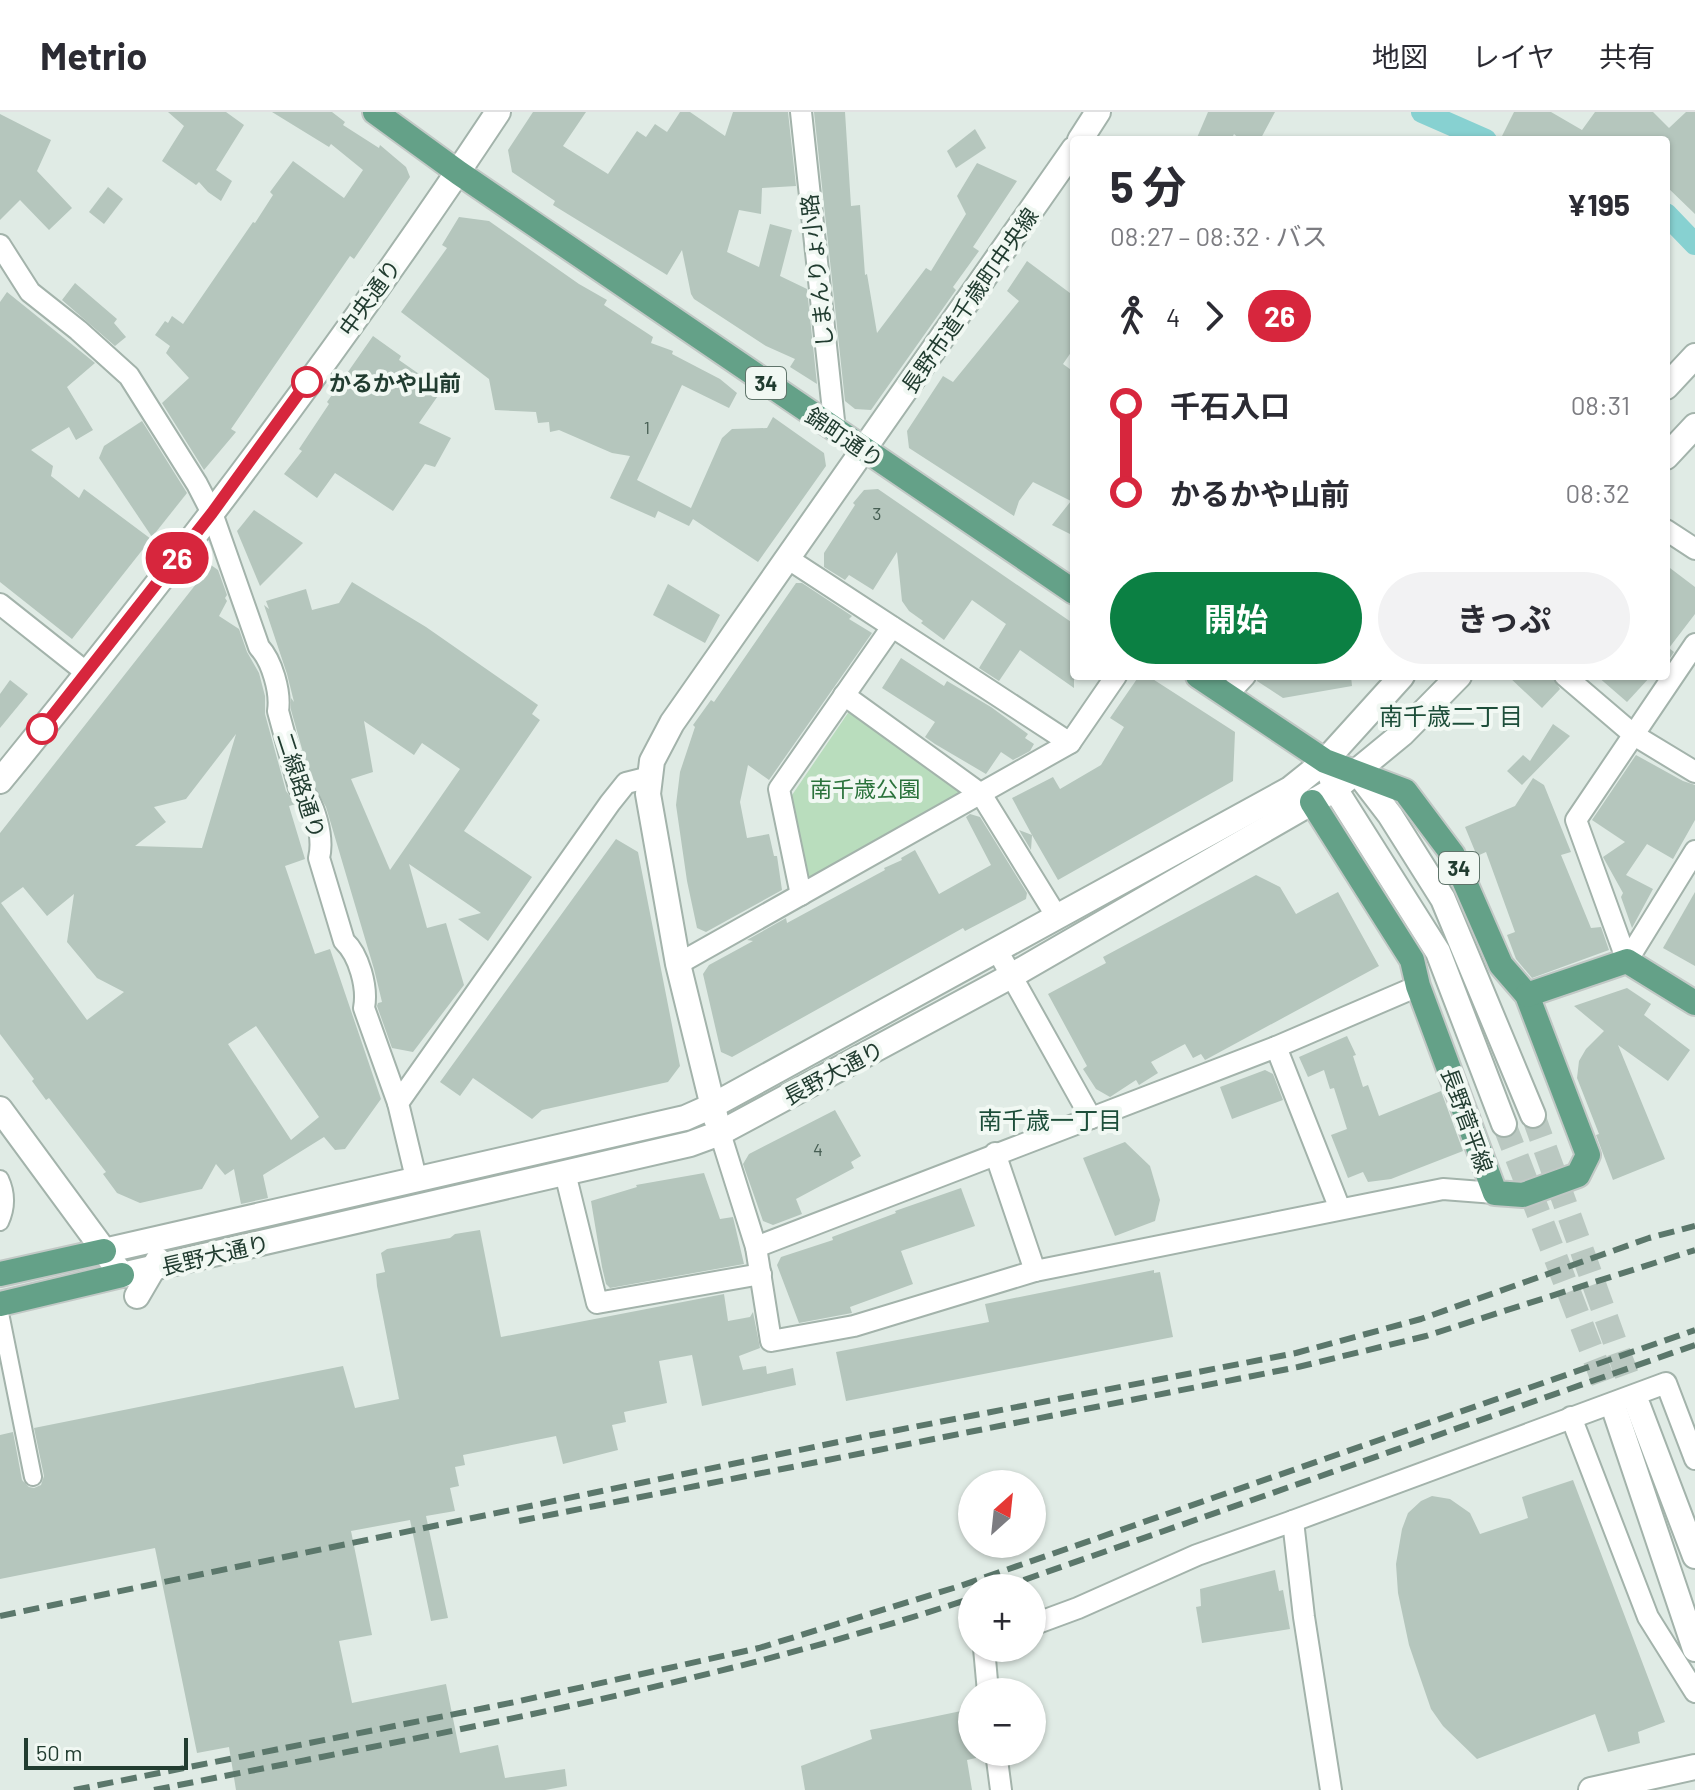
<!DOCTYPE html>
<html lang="ja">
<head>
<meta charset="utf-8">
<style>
	body { margin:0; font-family:Barlow,"Noto Sans JP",sans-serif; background:#f2f2f3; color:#2b2b33; height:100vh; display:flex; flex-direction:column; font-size:30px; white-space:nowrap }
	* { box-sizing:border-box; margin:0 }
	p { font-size:26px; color:#7c7c81 }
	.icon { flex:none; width:44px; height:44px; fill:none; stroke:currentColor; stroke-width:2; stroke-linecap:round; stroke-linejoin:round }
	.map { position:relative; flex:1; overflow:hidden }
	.drawer { position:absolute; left:1070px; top:24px; width:600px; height:544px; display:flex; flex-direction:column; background:#fff; border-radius:8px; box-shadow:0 2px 6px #0004 }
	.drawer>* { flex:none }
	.badge { padding:0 16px; border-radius:26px; font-size:28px; line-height:52px }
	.needle { width:52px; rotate:27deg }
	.controls { position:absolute; left:958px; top:1358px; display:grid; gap:16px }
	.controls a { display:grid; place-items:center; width:88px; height:88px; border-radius:50%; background:#fff; box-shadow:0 2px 6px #0004; font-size:40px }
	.scale { position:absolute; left:24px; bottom:20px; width:164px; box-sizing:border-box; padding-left:8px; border:4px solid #213c30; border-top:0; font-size:22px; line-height:28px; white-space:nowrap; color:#213c30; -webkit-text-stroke:6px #f1f8f3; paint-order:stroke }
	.map>.badge { position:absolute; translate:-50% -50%; box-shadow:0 0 0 4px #fff }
	.legs { display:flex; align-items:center; gap:12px; height:88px; padding:0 40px; font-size:26px }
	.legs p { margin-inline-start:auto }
	.headline { display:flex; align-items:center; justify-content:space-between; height:136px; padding:0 40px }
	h1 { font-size:44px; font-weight:700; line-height:60px }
	.action { display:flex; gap:16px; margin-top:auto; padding:16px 40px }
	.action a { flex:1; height:92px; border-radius:48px; background:#0b8043; color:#fff; font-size:32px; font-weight:700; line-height:92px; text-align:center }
	.action a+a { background:#f2f2f3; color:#2b2b33 }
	ul { padding:0 40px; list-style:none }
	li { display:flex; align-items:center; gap:28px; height:88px; font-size:30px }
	li i { display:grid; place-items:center; width:12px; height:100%; margin:0 10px; background:currentColor }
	li i::after { content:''; width:20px; height:20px; margin:-10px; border:6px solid; border-radius:50%; background:#fff }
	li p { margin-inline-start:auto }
	li:first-child i { background:linear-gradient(#0000 50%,currentColor 0) }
	li:last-child i { background:linear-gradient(currentColor 50%,#0000 0) }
	header { display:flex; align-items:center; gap:48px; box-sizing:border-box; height:112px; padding:0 40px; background:#fff; border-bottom:2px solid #e1e1e2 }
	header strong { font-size:38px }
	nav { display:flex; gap:44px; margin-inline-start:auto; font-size:28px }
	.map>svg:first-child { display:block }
</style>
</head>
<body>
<header>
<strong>Metrio</strong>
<nav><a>地図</a><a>レイヤ</a><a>共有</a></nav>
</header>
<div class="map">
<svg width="1695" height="1678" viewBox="0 0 1695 1678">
	<rect width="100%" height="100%" fill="#e0ebe5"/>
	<polygon fill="#b9ddbd" points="848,601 861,604 963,675 963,686 811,769 805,767 790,686"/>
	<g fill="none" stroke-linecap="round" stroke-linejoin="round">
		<g stroke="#87d1d1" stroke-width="22">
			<polyline points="1422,0 1486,28"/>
			<polyline points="1666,102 1695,132"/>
		</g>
	</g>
	<g fill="#b5c6bd" fill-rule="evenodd">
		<polygon points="168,0 226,0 244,13 216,58 232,69 221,89 208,80 199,70 196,73 162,49 184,14"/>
		<polygon points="272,0 332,0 345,10 343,13 379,36 380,33 406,55 410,65 354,147 350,144 231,317 236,320 204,358 162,291 189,266 166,241 170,234 155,223 165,209 168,211 172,204 183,212 253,110 255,111 273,83 270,80 293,49 344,86 363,58 331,32 329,35"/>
		<polygon points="533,0 586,0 563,34 608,62 637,19 646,25 655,12 667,20 680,0 690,0 725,24 733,0 788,0 796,74 762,76 761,102 739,98 727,140 759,155 770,112 792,118 780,164 807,177 817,272 790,255 795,247 766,234 694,187 691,182 682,138 667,163 553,93 555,89 512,60 508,38"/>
		<polygon points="814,0 845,0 851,94 860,93 865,163 867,162 877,221 926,156 931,159 966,102 957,84 977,51 1017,69 973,135 979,139 953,175 956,178 871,298 855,297 845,289"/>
		<polygon points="1208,0 1275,0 1260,28 1241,28 1234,22 1231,28 1196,28"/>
		<polygon points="1514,0 1551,0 1582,18 1595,0 1653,0 1669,16 1686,0 1695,0 1695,102 1666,74 1666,28 1500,28"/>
		<polygon points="0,2 51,28 37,59 72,96 49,118 20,88 0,108"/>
		<polygon points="975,17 986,36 956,56 947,39"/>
		<polygon points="108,75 123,87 104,112 89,100"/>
		<polygon points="459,105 489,109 579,172 607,188 604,193 653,225 651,231 673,239 672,242 720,267 737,281 729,296 682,273 637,368 691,396 722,326 732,317 767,316 773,305 824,341 826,354 758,450 693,407 689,414 658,399 655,406 610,386 630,344 612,341 559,318 550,320 549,310 538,311 536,300 495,298 489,267 401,200 447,136 442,133"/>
		<polygon points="1027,149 1074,184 1074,236 1063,252 1074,260 1074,424 1052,413 1071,389 1033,370 1019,389 1014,404 909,336 907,319 943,264 953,270 1019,189 1007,179"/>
		<polygon points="75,171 117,207 114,211 126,225 115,234 62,188"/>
		<polygon points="7,180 95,251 67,275 93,318 76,328 69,315 31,338 53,354 51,364 79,386 84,377 151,427 72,527 0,470 0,190"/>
		<polygon points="373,224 401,244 399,248 442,278 419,311 451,326 435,355 425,352 393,399 335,361 317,386 284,362 302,339 299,337 329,292 327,290"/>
		<polygon points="142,309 187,381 152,425 99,346 104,334"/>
		<polygon points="878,377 1074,512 1074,576 1020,538 999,569 979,556 1006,512 972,488 944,528 921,511 923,509 909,499 902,489 897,440 873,478 849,463 845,468 824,455 824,441 855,393 853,391 864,378"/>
		<polygon points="254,398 303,431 260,474 237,419"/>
		<path d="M 211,453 L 218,458 L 227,483 L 225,486 L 227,489 L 219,504 L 239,517 L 247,540 L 259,561 L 265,584 L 265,602 L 286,679 L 296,692 L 289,694 L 305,747 L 285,754 L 315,842 L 330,837 L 381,987 L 345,1037 L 335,1038 L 324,1025 L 263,1063 L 268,1086 L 241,1092 L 234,1057 L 225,1063 L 216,1052 L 202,1077 L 140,1091 L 117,1081 L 103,1062 L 106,1060 L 49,986 L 46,988 L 32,969 L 34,967 L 0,922 L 0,721 ZM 236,622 L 202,736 L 135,734 L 166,710 L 154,695 L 186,687 ZM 23,775 L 47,804 L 74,782 L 67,830 L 97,866 L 124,880 L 87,908 L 1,791 ZM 256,914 L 319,1005 L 291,1028 L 228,932 Z"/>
		<polygon points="1666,453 1695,475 1695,502 1669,536 1674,540 1666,552"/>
		<path d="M 352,470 L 426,515 L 538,593 L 532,602 L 540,608 L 464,719 L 532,765 L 488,829 L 458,807 L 481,801 L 409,752 L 427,816 L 446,811 L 464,873 L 413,940 L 392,936 L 377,894 L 378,891 L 382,890 L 374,857 L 326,695 L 311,669 L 291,598 L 291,586 L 294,590 L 287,562 L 264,493 L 269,497 L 266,489 L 306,477 L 312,498 L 339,491 ZM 364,609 L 414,643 L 422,631 L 460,657 L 390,758 L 351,667 L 373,660 Z"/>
		<polygon points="796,471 802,471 849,502 852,504 849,507 872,521 769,668 748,653 740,690 747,726 769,722 774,744 777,744 782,778 706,820 697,816 687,769 676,693 680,660 695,615 693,613 711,588 714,590"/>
		<polygon points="668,472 720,503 705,531 653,503"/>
		<polygon points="901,546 944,574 947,569 991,595 1028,622 1025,626 1034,632 1030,639 1013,648 1001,640 986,662 935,632 925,625 935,610 882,576"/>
		<polygon points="1139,564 1148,564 1235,620 1233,669 1058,768 1032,723 1031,738 1019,718 1032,723 1012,686 1053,665 1060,677 1101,653 1124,615 1110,606"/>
		<polygon points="1258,564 1351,564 1352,574 1283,586 1257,569"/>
		<polygon points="1508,564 1552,564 1560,577 1542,596"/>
		<polygon points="1597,564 1651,564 1627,590"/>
		<polygon points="10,568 28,582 0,616 0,582"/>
		<polygon points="1553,612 1570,624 1522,673 1507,659 1523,643 1530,649"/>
		<polygon points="1636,643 1683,669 1695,673 1695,708 1673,747 1647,732 1626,763 1653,777 1632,816 1621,785 1623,781 1603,745 1625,730 1592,708"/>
		<polygon points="1533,666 1544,673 1571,740 1561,743 1591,816 1601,815 1609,838 1532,866 1516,847 1507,823 1515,820 1486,740 1477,744 1465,715 1515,694"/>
		<polygon points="970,702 980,705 1027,781 1026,787 965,819 963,816 732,945 721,940 703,862 709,853 753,829 747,828 786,806 787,811 885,758 884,756 902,748 901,746 915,738 939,782 991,753 966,705"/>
		<polygon points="616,727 638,740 680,954 668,970 542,998 532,1007 473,966 460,984 440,970"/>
		<polygon points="1256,763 1280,775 1296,802 1338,780 1379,854 1207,947 1205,948 1201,942 1193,946 1185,932 1151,950 1158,961 1139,973 1136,968 1110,985 1096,977 1083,957 1087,954 1048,882 1106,851 1103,845"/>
		<polygon points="1695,780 1695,854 1663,836"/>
		<polygon points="1627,876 1651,892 1644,903 1690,938 1668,969 1618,933 1665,1047 1613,1068 1596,1023 1599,1022 1577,966 1579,949 1586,937 1604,919 1574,894"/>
		<polygon points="1347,924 1356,943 1353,944 1363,975 1368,973 1379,1004 1441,979 1463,1039 1391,1067 1368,1070 1363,1060 1348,1066 1331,1023 1347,1017 1334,976 1330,977 1324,958 1308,965 1299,945"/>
		<polygon points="1265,958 1273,962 1283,988 1232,1007 1220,975"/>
		<polygon points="835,998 861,1044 851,1050 854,1056 796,1087 802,1102 773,1113 763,1109 743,1052 749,1042"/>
		<polygon points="1125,1030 1150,1054 1160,1088 1155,1109 1115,1124 1083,1046"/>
		<polygon points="704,1061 720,1107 733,1105 744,1152 610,1176 606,1172 602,1155 591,1089 637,1075 636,1073"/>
		<polygon points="961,1076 975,1114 901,1139 913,1172 850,1195 852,1201 799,1211 777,1153 781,1145 833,1128 832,1125 896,1101 895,1099"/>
		<polygon points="480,1118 501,1225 724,1182 728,1209 750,1205 753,1200 760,1236 739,1244 743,1258 766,1254 767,1262 793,1256 796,1273 702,1294 692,1243 659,1249 667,1291 624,1300 626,1310 612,1313 618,1338 563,1352 556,1324 463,1343 465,1353 455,1355 459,1374 450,1376 455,1399 426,1404 448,1506 431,1509 410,1408 351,1419 372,1523 339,1529 352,1591 446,1572 460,1641 498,1633 505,1666 565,1657 567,1674 545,1678 236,1678 229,1635 197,1641 155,1436 0,1467 0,1323 13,1320 22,1368 29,1375 34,1376 41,1373 44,1364 34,1316 343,1254 355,1296 399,1287 377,1174 376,1162 385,1160 381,1141 387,1137 450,1126 455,1122"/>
		<polygon points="1154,1158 1154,1161 1160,1160 1173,1225 846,1289 836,1240 989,1210 985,1192"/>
		<polygon points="1573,1368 1665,1610 1638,1620 1640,1631 1608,1640 1595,1602 1477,1647 1443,1614 1431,1597 1409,1533 1398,1481 1396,1452 1402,1417 1408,1401 1421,1389 1432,1384 1450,1387 1470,1401 1480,1422 1528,1406 1522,1385"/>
		<polygon points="1275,1458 1279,1479 1283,1478 1290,1517 1202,1531 1196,1495 1201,1494 1200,1477"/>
		<polygon points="966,1598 972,1640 975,1640 976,1646 967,1648 972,1678 805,1678 801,1654 872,1627 870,1618"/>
	</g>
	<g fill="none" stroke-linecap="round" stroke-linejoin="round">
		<g stroke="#bac8c1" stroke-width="24" stroke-dasharray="24 12" stroke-linecap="butt">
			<polyline points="1533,1003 1638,1294"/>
			<polyline points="1504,1012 1616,1302"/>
		</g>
		<defs>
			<g id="pedestrian">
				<path d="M 0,1067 C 7,1082 7,1095 0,1110"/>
				<polyline points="0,1201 33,1365"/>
			</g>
			<g id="minor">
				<polyline points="801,0 835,318"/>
				<path d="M 0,133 L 30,180 L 78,218 L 129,264 L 197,372 L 212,401 L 259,535 C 272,549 281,580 278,599 L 299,676 C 315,689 324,726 319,746 L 344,829 C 359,843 368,875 364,896 L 398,991"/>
				<polyline points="1666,418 1695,437"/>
				<polyline points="787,446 1070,631"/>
				<polyline points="0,492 87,561"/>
				<polyline points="1565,564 1634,623 1695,660"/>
				<polyline points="844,583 981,682 1057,805"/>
				<polyline points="1227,583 1245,564"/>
				<polyline points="801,783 779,677 892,515"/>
				<polyline points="997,838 1091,1006"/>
				<polyline points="1627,849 1576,708 1695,532"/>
				<polyline points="1627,849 1695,739"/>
				<polyline points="678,852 1070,631 1116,564"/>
				<polyline points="1276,935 1340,1097"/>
				<polyline points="720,1021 756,1135 771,1229 854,1214 1035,1159 1443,1077 1495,1081"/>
				<polyline points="995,1041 1035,1159"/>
				<polyline points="565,1061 597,1191 761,1162"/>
				<polyline points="416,1066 398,991 610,691 626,671 650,665"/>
				<polyline points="756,1135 1276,935 1418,874"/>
				<polyline points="1571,1305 1648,1505 1695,1580"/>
				<polyline points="1293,1409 1666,1271 1695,1347"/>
				<polyline points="1032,1513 1078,1496 1197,1443 1293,1409 1304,1505 1331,1678"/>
				<polyline points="984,1536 988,1580"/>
				<polyline points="996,1640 1001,1678"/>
			</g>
			<g id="tertiary">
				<polyline points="1080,28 1098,0"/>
				<polyline points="1666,275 1695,244"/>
				<polyline points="1666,345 1695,314"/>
				<polyline points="1357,660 1390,703 1443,787 1533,1003"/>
				<polyline points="1331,665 1335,677 1438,840 1504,1012"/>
				<path d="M 0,669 C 176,454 345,231 498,0"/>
				<polyline points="0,997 122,1163 690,1032 720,1021 1011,864 1335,677 1402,622 1459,564"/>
				<polyline points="716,1007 678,852 648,682 652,649 672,611 1074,37"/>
				<polyline points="104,1139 685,1006 712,994 1290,677 1325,649 1402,564"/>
				<polyline points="137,1184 158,1148"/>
				<polyline points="1638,1294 1695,1444"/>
				<polyline points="1616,1302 1695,1537"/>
				<polyline points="1591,1678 1695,1655"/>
			</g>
			<g id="primary">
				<polyline points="375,0 459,61 1074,480"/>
				<polyline points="1198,564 1325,649 1405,679 1453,743 1501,853 1527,883 1588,1043 1578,1063 1523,1083 1495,1081 1418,874 1412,848 1312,690"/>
				<polyline points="1527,883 1627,849 1695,891"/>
				<polyline points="0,1162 104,1139"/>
				<polyline points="0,1192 122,1163"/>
			</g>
		</defs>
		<use href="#pedestrian" stroke="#a3b3ab" stroke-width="20"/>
		<use href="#minor" stroke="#a3b3ab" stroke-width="24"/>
		<use href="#tertiary" stroke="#a3b3ab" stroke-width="28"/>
		<use href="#primary" stroke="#c1c8c5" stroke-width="28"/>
		<use href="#pedestrian" stroke="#fff" stroke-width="16"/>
		<use href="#minor" stroke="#fff" stroke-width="20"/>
		<use href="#tertiary" stroke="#fff" stroke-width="24"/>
		<use href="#primary" stroke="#64a188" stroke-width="24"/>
		<g stroke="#5b776b" stroke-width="6" stroke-dasharray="16 8" stroke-linecap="butt">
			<polyline points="519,1409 1298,1255 1426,1224 1695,1138"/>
			<polyline points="1001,1476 1695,1233"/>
			<polyline points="0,1504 872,1323 1296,1241 1421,1207 1649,1126 1695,1114"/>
			<polyline points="74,1678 515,1590 759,1536 960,1474 1695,1218"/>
			<path d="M 154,1678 C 429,1623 706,1575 972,1486"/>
		</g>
	</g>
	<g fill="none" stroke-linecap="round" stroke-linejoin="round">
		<defs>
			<polyline id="line-1" points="42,617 212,401 307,270"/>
		</defs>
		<use href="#line-1" stroke="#fff" stroke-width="18"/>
		<use href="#line-1" stroke="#d7263d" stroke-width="12"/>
	</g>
	<g fill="#fff" stroke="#d7263d" stroke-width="4">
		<circle cx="307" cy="270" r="14"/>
		<circle cx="42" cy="617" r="14"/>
	</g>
	<g text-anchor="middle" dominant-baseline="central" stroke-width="8" stroke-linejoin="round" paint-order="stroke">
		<g font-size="18" fill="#465e53">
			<text x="647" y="315">1</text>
			<text x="877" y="401">3</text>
			<text x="818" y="1037">4</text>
		</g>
		<g fill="#f1f8f3" stroke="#5f746a" stroke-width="2">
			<rect x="746" y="255" width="40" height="32" rx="6"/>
			<rect x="1439" y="740" width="40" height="32" rx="6"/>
		</g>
		<g font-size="20" font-weight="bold" fill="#213c30">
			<text x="766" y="271">34</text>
			<text x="1459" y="756">34</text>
		</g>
		<g font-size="22" fill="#213c30" stroke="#f1f8f3">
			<text transform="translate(816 159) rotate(-96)">しまんりょ小路</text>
			<text transform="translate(369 185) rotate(-54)">中央通り</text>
			<text transform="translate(969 188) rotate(-55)">長野市道千歳町中央線</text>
			<text transform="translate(845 325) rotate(34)">錦町通り</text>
			<text transform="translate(302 673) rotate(72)">二線路通り</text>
			<text transform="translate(833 960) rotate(-28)">長野大通り</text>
			<text transform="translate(1468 1008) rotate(70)">長野菅平線</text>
			<text transform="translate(215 1142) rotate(-13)">長野大通り</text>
		</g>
		<g font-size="22" font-weight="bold" fill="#213c30" stroke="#f1f8f3" text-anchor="start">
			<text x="329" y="270">かるかや山前</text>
		</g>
		<g font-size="22" fill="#2b733c" stroke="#f1f8f3">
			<text x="865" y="676">南千歳公園</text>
		</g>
		<g font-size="24" fill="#1d4e3a" stroke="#f1f8f3">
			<text x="1451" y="603">南千歳二丁目</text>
			<text x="1050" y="1007">南千歳一丁目</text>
		</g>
	</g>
</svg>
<div class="controls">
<a><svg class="needle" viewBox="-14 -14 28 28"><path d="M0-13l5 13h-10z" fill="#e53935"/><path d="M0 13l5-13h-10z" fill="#7c7c81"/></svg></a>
<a>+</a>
<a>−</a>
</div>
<div class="scale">50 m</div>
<b class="badge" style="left:177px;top:446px;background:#d7263d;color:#fff">26</b>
<section class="drawer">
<div class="headline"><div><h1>5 分</h1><p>08:27 – 08:32 · バス</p></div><b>¥195</b></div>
<div class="legs"><svg class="icon" aria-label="walk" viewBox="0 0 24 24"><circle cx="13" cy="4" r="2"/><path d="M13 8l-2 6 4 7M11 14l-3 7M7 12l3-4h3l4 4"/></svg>4<svg class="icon" aria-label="forward" viewBox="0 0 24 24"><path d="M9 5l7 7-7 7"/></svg><b class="badge" style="background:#d7263d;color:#fff">26</b></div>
<ul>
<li><i style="color:#d7263d"></i><b>千石入口</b><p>08:31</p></li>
<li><i style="color:#d7263d"></i><b>かるかや山前</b><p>08:32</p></li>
</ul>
<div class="action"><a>開始</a><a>きっぷ</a></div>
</section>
</div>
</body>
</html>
